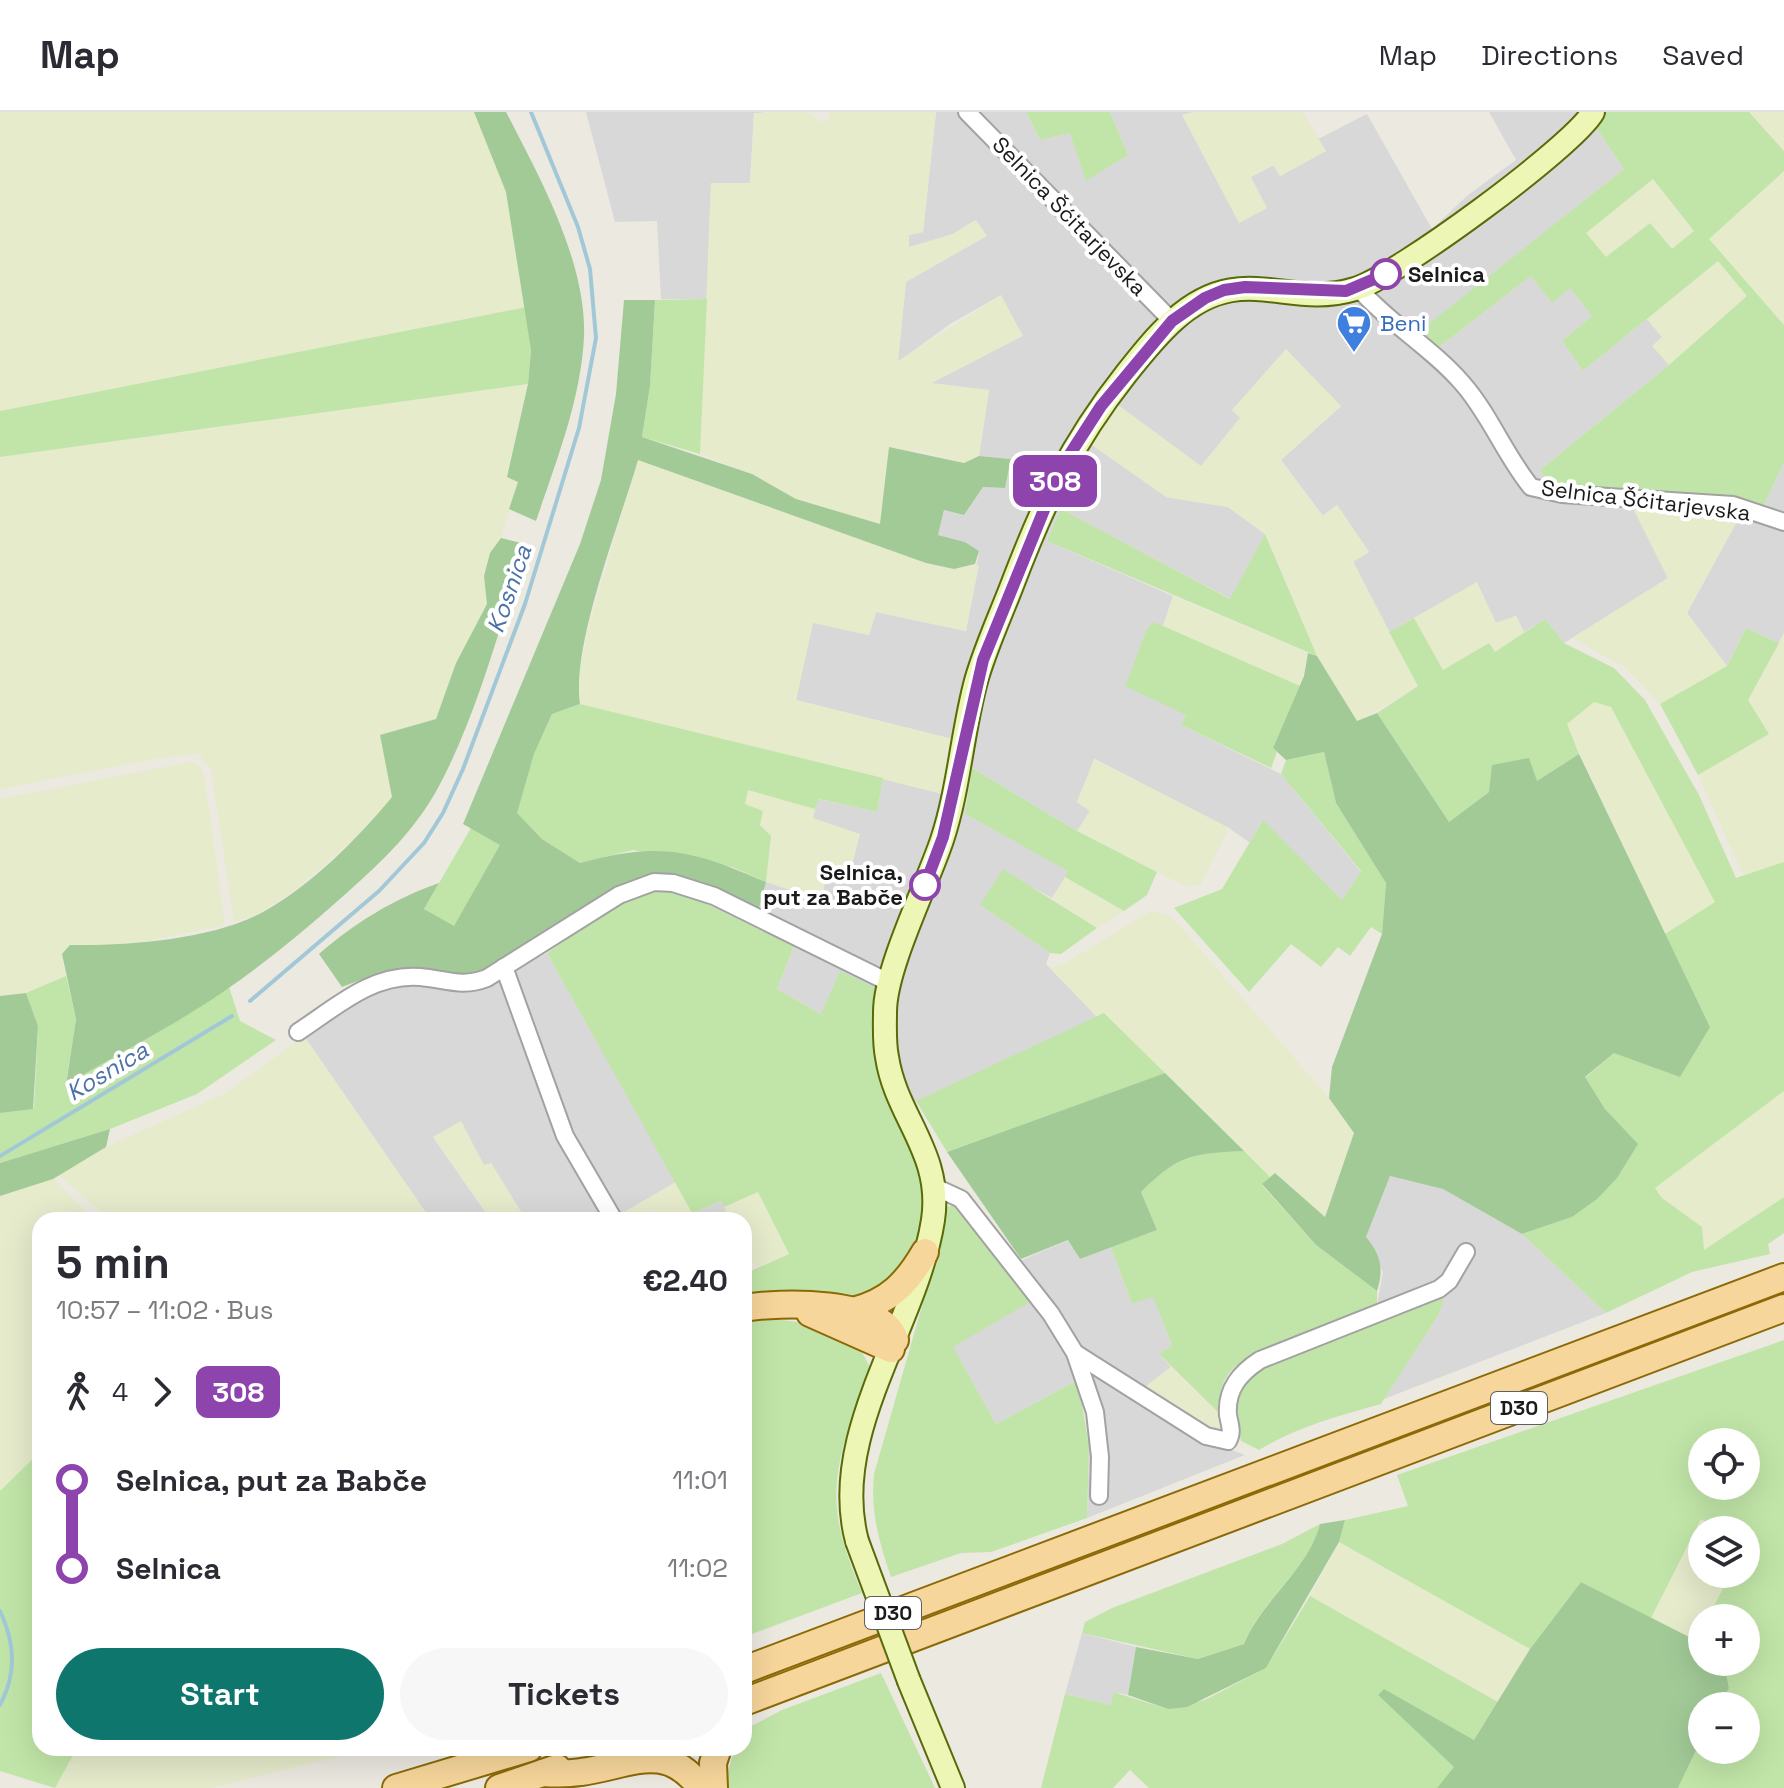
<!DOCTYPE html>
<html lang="en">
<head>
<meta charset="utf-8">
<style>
	body { margin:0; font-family:"Space Grotesk",sans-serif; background:#f7f7f7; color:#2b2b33; height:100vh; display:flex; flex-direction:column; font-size:30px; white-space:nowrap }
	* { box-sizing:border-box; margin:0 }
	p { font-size:26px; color:#7c7c81 }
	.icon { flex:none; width:44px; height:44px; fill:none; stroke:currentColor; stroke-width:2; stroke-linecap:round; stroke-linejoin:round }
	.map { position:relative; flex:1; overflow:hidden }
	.sheet { position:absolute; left:32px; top:1100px; width:720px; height:544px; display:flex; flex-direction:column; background:#fff; border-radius:24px; box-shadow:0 8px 32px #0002 }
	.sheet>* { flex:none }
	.badge { padding:0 16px; border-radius:12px; font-size:28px; line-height:52px }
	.tools { position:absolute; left:1688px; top:1316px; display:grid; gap:16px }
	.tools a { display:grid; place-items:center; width:72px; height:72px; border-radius:50%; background:#fff; box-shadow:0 8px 32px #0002; font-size:40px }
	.map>.badge { position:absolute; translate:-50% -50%; box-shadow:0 0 0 4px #fff }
	.legs { display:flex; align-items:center; gap:12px; height:88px; padding:0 24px; font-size:26px }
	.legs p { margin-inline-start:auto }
	.summary { display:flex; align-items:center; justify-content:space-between; height:136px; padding:0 24px }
	h1 { font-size:44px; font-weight:700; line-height:60px }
	.primary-button { display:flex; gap:16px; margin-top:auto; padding:16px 24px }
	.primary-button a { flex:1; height:92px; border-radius:48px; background:#0f766e; color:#fff; font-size:32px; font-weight:700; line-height:92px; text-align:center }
	.primary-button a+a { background:#f7f7f7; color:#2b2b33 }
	ul { padding:0 24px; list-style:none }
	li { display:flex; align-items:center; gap:28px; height:88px; font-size:30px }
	li i { display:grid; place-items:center; width:12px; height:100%; margin:0 10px; background:currentColor }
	li i::after { content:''; width:20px; height:20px; margin:-10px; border:6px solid; border-radius:50%; background:#fff }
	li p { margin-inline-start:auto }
	li:first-child i { background:linear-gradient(#0000 50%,currentColor 0) }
	li:last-child i { background:linear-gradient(currentColor 50%,#0000 0) }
	header { display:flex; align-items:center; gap:48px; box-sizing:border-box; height:112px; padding:0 40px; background:#fff; border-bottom:2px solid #e1e1e2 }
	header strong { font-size:38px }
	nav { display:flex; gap:44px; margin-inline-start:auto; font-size:28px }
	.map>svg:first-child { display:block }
</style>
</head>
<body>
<header>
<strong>Map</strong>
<nav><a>Map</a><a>Directions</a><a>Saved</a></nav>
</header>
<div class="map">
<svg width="1784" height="1676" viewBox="0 0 1784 1676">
	<rect width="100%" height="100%" fill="#ece9e1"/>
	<g fill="#d9d8d8">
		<polygon points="586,0 765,0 754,2 750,72 711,71 707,187 661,187 657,109 615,110"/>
		<polygon points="936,0 1026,0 1040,28 1070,21 1128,43 1110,0 1193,0 1183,3 1251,65 1274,53 1280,64 1326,39 1318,27 1367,2 1432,117 1468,83 1516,48 1489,0 1604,0 1595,14 1624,57 1422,218 1439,235 1531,164 1570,176 1592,204 1562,229 1583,259 1647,207 1662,225 1653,234 1669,253 1540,358 1633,381 1633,396 1668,466 1564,531 1545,507 1524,520 1516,504 1496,511 1476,471 1389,520 1353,449 1369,440 1337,393 1323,404 1281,348 1341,294 1233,298 1241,305 1201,355 1114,290 1166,385 1228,395 1265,422 1231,487 1062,398 1047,429 1173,484 1163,514 1154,511 1186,604 1181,613 1281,662 1361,760 1342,788 1262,709 1250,731 1229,716 1095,647 1077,690 1090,699 1077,719 972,656 965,702 1069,759 1052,786 1032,775 980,793 1050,841 1046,852 1098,906 897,998 821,902 777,877 794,834 753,814 766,770 821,788 827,763 847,769 813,706 818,687 877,700 883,666 942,681 952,627 796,588 813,510 869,523 876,500 966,519 979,439 965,430 938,423 944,398 964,403 983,375 1005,376 1011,347 979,344 989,278 931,272 1001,183 950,212 898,250 906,170 975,108 953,122 909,136 909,123 923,120"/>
		<polygon points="1784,350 1784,521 1779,531 1746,516 1727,554 1687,501 1741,402 1763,395"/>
		<polygon points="547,841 676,1070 618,1104 620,1108 526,1108 491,1051 484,1054 433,1025 491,1108 431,1108 304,924 350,889 394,871 500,867"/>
		<polygon points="1390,1064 1443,1077 1522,1122 1606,1201 1384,1287 1439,1202 1444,1182 1377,1193 1383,1160 1366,1125"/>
		<polygon points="721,1089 731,1108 679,1108 692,1101"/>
		<polygon points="1069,1128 1080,1147 1111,1135 1132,1192 1153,1184 1172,1233 1159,1242 1171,1255 1145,1275 1218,1323 1214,1331 1245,1343 1087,1406 1089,1334 1085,1296 1078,1268 996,1312 952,1234 1029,1190 1003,1156"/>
		<polygon points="1082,1521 1136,1535 1128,1583 1113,1580 1111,1593 1065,1582"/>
	</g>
	<g fill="#e6ebcc">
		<polygon points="0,0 474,0 506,80 527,195 0,299"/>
		<polygon points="808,0 820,10 830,8 829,0 936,0 923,120 909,123 909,135 953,122 976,108 987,124 906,170 898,249 1001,183 1023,224 932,271 989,278 979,344 964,351 914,337 880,412 796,387 752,362 700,342 711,71 750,71 754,1"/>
		<polygon points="1193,0 1303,0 1326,39 1280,64 1273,53 1251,65 1267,96 1239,111 1182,3"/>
		<polygon points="1749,0 1784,0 1784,39"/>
		<polygon points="1784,59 1784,213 1708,127"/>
		<polygon points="1653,67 1694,119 1672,137 1649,111 1606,146 1585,121"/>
		<polygon points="1718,149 1747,184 1669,253 1652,234 1662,225 1647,207"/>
		<polygon points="1286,237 1341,294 1281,348 1322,404 1337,393 1369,440 1353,450 1418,574 1357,610 1317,544 1265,422 1228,395 1166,385 1086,329 1114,290 1201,354 1240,306 1232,298"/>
		<polygon points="528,272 507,365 518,369 501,426 490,441 484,464 487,491 456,551 436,607 380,623 392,685 363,719 300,774 262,800 234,810 211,657 198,642 159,646 0,677 0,345"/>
		<polygon points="638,348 926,451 954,457 979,453 966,519 876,500 869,523 813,511 796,588 953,627 942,682 580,592 577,570 590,509"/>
		<polygon points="1633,396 1741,402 1687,501 1727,554 1660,592 1626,556 1572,526 1668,466"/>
		<polygon points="1477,470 1496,511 1516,504 1524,520 1495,541 1488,532 1443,558 1414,506"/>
		<polygon points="1173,484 1308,541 1300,574 1163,514"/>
		<polygon points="1784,521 1784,750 1744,765 1698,663 1769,622 1748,588"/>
		<polygon points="1594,590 1611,595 1716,790 1665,822 1566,612"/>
		<polygon points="1094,647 1229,716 1200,773 1185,774 1077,719 1090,699 1077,690"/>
		<polygon points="191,650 199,654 204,662 225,813 122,834 70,833 62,847 66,864 26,881 0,884 0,687"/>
		<polygon points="748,678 815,697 813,706 860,722 848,769 827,763 821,788 766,770 771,724 745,693"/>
		<polygon points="1065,765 1124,799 1097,816 1052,786"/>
		<polygon points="1152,798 1169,804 1181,815 1329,986 1354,1021 1324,1106 1275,1062 1270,1065 1104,901 1098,906 1050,856 1066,851"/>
		<polygon points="304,924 431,1108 110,1108 59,1063 106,1035 226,981"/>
		<polygon points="1784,979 1784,1085 1703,1139 1702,1115 1662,1086 1655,1076"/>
		<polygon points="461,1009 484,1053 491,1051 526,1108 491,1108 433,1025"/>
		<polygon points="53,1067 94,1108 40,1108 40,1340 0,1379 0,1084"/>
		<polygon points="676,1070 692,1101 679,1108 620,1108 617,1104"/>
		<polygon points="758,1080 789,1142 756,1155 744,1132 744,1108 731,1108 724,1095"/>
		<polygon points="1171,1255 1219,1301 1222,1318 1218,1323 1145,1275"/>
		<polygon points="1701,1407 1721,1418 1702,1418 1702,1462 1730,1462 1708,1506 1702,1506 1697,1529 1651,1506"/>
		<polygon points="1339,1430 1530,1537 1498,1590 1310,1484"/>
		<polygon points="77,1636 363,1636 365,1638 211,1676 55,1676"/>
	</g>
	<g fill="#c1e5a8" fill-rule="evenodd">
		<polygon points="1026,0 1110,0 1128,43 1086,69 1070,21 1040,28"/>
		<path d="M 1604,0 L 1749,0 L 1784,39 L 1784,59 L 1709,127 L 1784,213 L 1784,350 L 1763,395 L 1553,376 L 1540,358 L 1669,253 L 1747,184 L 1718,149 L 1583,259 L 1562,229 L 1592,204 L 1570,176 L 1552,191 L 1531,164 L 1439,235 L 1421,218 L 1624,57 L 1595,14 ZM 1653,67 L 1694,119 L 1672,137 L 1650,111 L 1606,145 L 1586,121 Z"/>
		<polygon points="707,187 700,342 642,325 650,274 655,188"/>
		<polygon points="527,195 531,238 528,272 0,345 0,299"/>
		<polygon points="1061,397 1230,487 1265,422 1317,544 1047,429"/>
		<polygon points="1414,506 1443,558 1489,531 1495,540 1545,507 1564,531 1614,556 1645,588 1699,683 1736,766 1784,750 1784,979 1655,1076 1662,1086 1702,1115 1704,1138 1784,1085 1784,1121 1768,1132 1770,1142 1692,1160 1606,1201 1522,1122 1572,1105 1637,1032 1605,997 1585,966 1614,941 1710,915 1665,822 1715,790 1611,595 1594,590 1567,612 1579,642 1537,669 1489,680 1449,710 1377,601 1418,574 1389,520"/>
		<polygon points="1154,510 1300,574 1273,636 1277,640 1271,656 1181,613 1186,603 1125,574 1147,517"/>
		<polygon points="1746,516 1779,531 1748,588 1769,622 1698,663 1660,592 1727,554"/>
		<polygon points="580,592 883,666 877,700 819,687 815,697 748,678 745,692 763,699 760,713 771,724 766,770 732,755 633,738 580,751 542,727 516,701 534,642 552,602"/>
		<polygon points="1324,640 1336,691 1386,770 1382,822 1371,815 1350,844 1338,835 1321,855 1291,832 1249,880 1174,796 1222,777 1263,708 1342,788 1361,759 1281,662 1286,648"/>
		<polygon points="972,656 1077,719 1157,760 1147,783 1124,799 1065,765 1068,759 965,702"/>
		<polygon points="471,716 501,732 454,815 424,797"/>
		<polygon points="1003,757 1097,816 1061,842 1050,841 980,793"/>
		<path d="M 653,778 L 690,784 L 794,834 L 777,877 L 821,902 L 840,859 L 880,878 L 926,1080 C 922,1139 909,1149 868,1189 L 744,1188 L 744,1162 L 789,1142 L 758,1080 L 724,1095 L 721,1089 L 692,1101 L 547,841 L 623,788 Z"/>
		<polygon points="66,864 76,907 66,971 197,897 229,875 240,909 276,928 197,982 110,1017 0,1051 0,1001 34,996 38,915 26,881"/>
		<polygon points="1104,901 1165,961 947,1040 916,989"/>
		<path d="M 1244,1039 L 1270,1065 L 1262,1073 L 1316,1133 L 1377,1179 L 1377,1193 L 1241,1250 C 1222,1264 1219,1279 1219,1301 L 1159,1242 L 1172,1233 L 1153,1185 L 1132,1192 L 1111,1135 L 1157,1118 L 1141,1080 C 1184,1040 1186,1042 1244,1039 Z"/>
		<path d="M 953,1093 L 1030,1190 L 953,1235 L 996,1312 L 1078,1268 L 1089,1334 L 1087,1406 L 991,1440 L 961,1441 L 891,1465 C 879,1430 870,1399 874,1362 L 928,1173 L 944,1096 Z"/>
		<path d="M 1445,1182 L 1439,1202 L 1381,1292 C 1338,1304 1297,1315 1259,1338 L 1241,1329 C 1235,1301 1233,1282 1252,1259 Z"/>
		<path d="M 767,1206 C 802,1210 854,1216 869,1253 C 868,1275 855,1297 848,1318 C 827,1385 836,1418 862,1481 L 744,1525 L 744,1208 Z"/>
		<path d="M 1784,1228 L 1784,1676 L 1678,1676 L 1702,1626 L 1702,1638 L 1746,1638 L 1746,1594 L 1719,1594 L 1729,1576 L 1724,1550 L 1746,1550 L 1746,1506 L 1708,1506 L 1730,1462 L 1746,1462 L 1746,1418 L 1721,1418 L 1701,1407 L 1651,1506 L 1581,1470 L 1530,1537 L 1339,1430 L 1345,1408 L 1408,1394 L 1397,1363 ZM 1702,1330 L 1746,1330 L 1746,1374 L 1702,1374 Z"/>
		<polygon points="40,1340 40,1636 77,1636 55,1676 0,1659 0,1379"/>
		<path d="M 1320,1412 C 1308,1458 1261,1488 1244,1532 L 1198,1547 L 1082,1521 L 1085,1510 L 1112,1496 L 1282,1432 Z"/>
		<polygon points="1310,1484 1498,1590 1474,1628 1385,1578 1378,1583 1455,1655 1437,1676 1149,1676 1130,1658 1113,1676 1041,1676 1065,1582 1111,1593 1113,1580 1168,1597 1205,1588 1266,1556"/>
		<polygon points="881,1561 935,1676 728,1676 727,1663 735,1636 744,1636 744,1621 748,1616 782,1598"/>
	</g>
	<g fill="#a2ca97">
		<path d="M 474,0 L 506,0 C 539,64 587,150 584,225 C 581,287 556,350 536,409 L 509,397 L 518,370 L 507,365 L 528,272 L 531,238 L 506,80 Z"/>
		<path d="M 624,188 L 655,188 L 650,274 L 642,325 L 752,362 L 796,387 L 880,412 L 889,335 L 964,351 L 979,344 L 1011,347 L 1005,376 L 983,375 L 964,403 L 944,398 L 938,423 L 965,430 L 979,439 L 975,452 L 954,457 L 926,451 L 638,348 C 620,411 571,533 580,592 L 552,602 L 534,642 L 517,701 L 542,727 L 580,751 C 659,729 692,738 766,770 L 759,796 C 643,739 630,765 532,831 C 515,842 494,860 474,864 C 461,867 443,862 431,860 C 397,857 372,863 342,875 L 319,842 C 356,810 392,788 439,771 L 424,797 L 454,814 L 500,733 L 463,712 L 580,432 L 601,368 L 616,282 Z"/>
		<path d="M 501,426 L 525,432 C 502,511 474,613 434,683 C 410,724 376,755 341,786 C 296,826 248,865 197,897 C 154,924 109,947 66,973 L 76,907 L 62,842 L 70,833 C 127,834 212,828 263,800 C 312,773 357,727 392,685 L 380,623 L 436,607 L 456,551 L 487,492 L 484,464 L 490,441 Z"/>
		<path d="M 1308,541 L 1317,544 L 1357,609 L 1377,601 L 1449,710 L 1489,680 L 1492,653 L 1529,646 L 1537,669 L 1579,642 L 1710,915 L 1680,965 L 1614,941 L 1585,965 L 1605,997 L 1638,1032 L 1617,1066 L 1597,1087 L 1572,1105 L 1522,1122 L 1443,1077 L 1390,1064 L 1366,1125 C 1381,1143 1384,1157 1377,1179 L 1316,1133 L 1262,1072 L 1275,1061 L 1325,1105 L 1354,1021 L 1329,986 L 1332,955 L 1382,822 L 1386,771 L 1336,691 L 1324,640 L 1286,648 L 1273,636 L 1304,564 Z"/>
		<polygon points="26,881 38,914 33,997 0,1001 0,884"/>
		<path d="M 1165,961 L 1244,1039 C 1189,1042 1181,1042 1141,1080 L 1157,1118 L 1080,1147 L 1068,1128 L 1021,1147 L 947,1040 Z"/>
		<polygon points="110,1017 106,1035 53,1067 0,1084 0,1051"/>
		<path d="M 1345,1408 L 1339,1430 L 1266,1556 L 1187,1595 L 1168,1597 L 1128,1583 L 1136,1535 L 1198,1547 L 1244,1532 C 1261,1489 1308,1458 1320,1412 Z"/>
		<polygon points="1581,1470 1697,1529 1702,1533 1702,1550 1724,1551 1729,1576 1719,1594 1702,1594 1702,1626 1678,1676 1437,1676 1454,1655 1378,1583 1384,1577 1474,1628 1530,1537"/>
	</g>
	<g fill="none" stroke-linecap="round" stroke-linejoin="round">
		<g stroke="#a2c8d8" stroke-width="4">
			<polyline points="250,889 379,779 424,731 443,701 463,657 525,492 579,316 596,226 590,157 578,115 531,0"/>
			<polyline points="0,1044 232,904"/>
			<path d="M 0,1499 C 15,1531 17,1561 0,1593"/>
		</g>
		<defs>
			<g id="street">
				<polyline points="967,0 1172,209"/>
				<path d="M 1359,177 C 1390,212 1432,236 1463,272 C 1490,303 1505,343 1531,375 L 1562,382 L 1733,393 L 1784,410"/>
				<polyline points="504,855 565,1024 614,1108"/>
				<path d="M 298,920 C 335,896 372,861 420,865 C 445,867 462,876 487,866 L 619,783 L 654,770 L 673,771 L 714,784 L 890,871"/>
				<polyline points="935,1075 961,1087 1051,1202 1075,1241 1095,1300 1100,1345 1099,1384"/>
				<path d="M 1075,1241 L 1206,1324 L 1228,1329 C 1233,1320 1230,1314 1228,1303 C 1226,1277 1240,1261 1260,1248 L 1439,1177 L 1449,1169 L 1466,1140"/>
			</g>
			<g id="secondary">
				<path d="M 857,1429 C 828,1321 917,1213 933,1108 C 943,1041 896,1005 887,945 C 884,931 885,914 885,900 C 885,856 927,773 942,728 C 959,677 962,621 976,569 C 985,537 999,507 1011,476 C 1043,392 1070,333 1126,262 C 1141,243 1156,224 1174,208 C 1242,147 1286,198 1355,177 C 1394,166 1573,35 1593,0"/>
				<polyline points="909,1569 953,1676"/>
			</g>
			<g id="primary">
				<path d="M 744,1196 C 778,1190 883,1187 895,1228"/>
				<path d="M 853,1199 C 889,1190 907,1171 925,1140"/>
				<polyline points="810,1201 891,1237"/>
				<polyline points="744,1558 1784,1165"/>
				<polyline points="744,1590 1784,1196"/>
				<path d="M 543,1661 C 556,1662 568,1662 581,1660 C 628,1654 665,1627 701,1676"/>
				<polyline points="396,1676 529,1636"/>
				<polyline points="499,1676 557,1656"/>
				<polyline points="714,1676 713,1651 718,1636"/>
			</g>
		</defs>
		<use href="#street" stroke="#a2a2a2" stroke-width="20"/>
		<use href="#secondary" stroke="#596b09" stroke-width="26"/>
		<use href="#primary" stroke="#8b6906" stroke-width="30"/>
		<use href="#street" stroke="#fff" stroke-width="16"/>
		<use href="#secondary" stroke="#eef6b5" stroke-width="22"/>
		<use href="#primary" stroke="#f7d69b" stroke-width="26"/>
		<defs>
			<polyline id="secondary-bridge" points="857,1429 909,1569"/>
		</defs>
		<use href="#secondary-bridge" stroke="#596b09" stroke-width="26" stroke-linecap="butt"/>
		<use href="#secondary-bridge" stroke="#eef6b5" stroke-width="22"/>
	</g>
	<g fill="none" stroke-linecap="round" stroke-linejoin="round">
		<defs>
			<polyline id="line-1" points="925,773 943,725 983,548 1061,356 1101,294 1172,209 1205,186 1224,178 1245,175 1346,179 1386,162"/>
		</defs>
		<use href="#line-1" stroke="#fff" stroke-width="18"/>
		<use href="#line-1" stroke="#8e44ad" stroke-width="12"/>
	</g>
	<defs>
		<symbol id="supermarket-pin" viewBox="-11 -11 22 30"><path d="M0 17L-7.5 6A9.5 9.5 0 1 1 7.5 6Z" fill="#3f7fe0" stroke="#fff"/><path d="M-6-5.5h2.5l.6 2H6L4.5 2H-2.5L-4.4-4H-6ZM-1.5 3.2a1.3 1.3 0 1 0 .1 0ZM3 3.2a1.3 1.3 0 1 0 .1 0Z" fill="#fff"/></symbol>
	</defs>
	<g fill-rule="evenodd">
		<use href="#supermarket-pin" x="1334" y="191" width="40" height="54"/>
	</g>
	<g fill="#fff" stroke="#8e44ad" stroke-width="4">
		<circle cx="1386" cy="162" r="14"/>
		<circle cx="925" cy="773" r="14"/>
	</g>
	<g text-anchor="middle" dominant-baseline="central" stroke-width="8" stroke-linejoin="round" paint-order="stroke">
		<g fill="#fff" stroke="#5f5f5f" stroke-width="2">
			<rect x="1491" y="1280" width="56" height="32" rx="6"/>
			<rect x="865" y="1485" width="56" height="32" rx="6"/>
		</g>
		<g font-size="20" font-weight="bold" fill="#1b1b1b">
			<text x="1519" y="1296">D30</text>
			<text x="893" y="1501">D30</text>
		</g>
		<g font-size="22" fill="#1b1b1b" stroke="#fff">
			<text transform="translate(1070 104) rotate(46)">Selnica Šćitarjevska</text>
			<text transform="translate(1646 388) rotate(7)">Selnica Šćitarjevska</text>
		</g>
		<g font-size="22" font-weight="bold" fill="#1b1b1b" stroke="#fff" text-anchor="start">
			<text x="1408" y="162">Selnica</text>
			<text x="903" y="760" text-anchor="end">Selnica,<tspan x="903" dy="25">put za Babče</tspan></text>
		</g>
		<g font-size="22" fill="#366cbe" stroke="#fff" text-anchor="start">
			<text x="1380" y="211">Beni</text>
		</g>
		<g font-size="24" font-style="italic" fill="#4d72a5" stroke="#fff">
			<text transform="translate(509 477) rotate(-71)">Kosnica</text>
			<text transform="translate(107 959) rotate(-31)">Kosnica</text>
		</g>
	</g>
</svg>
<div class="tools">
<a><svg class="icon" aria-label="locate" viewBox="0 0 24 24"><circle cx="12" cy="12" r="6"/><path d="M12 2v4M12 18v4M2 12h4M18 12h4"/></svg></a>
<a><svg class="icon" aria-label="layers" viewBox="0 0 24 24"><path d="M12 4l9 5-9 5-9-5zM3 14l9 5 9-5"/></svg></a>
<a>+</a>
<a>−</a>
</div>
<b class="badge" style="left:1055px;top:369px;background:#8e44ad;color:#fff">308</b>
<section class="sheet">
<div class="summary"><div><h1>5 min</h1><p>10:57 – 11:02 · Bus</p></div><b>€2.40</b></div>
<div class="legs"><svg class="icon" aria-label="walk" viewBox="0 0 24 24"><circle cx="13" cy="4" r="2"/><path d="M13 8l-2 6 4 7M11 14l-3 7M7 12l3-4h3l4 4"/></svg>4<svg class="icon" aria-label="forward" viewBox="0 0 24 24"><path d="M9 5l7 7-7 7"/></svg><b class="badge" style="background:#8e44ad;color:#fff">308</b></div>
<ul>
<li><i style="color:#8e44ad"></i><b>Selnica, put za Babče</b><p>11:01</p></li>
<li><i style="color:#8e44ad"></i><b>Selnica</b><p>11:02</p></li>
</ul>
<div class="primary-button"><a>Start</a><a>Tickets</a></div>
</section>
</div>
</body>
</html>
